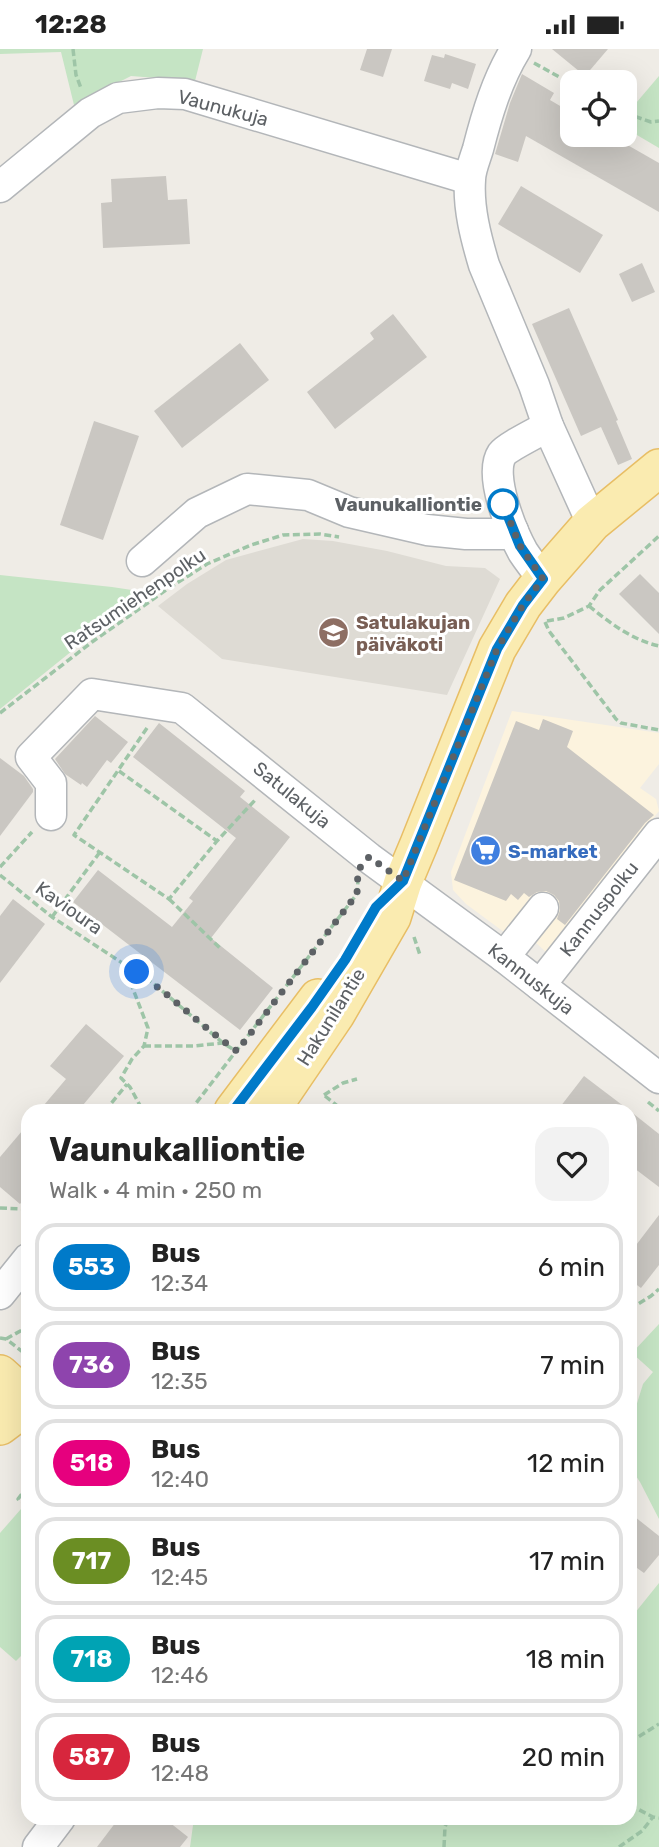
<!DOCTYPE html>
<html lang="en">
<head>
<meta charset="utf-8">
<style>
	body { margin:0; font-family:Rubik,sans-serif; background:#f2f2f2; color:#222; height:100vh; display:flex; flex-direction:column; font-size:26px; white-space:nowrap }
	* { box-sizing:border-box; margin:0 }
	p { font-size:23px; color:#767676 }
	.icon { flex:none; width:38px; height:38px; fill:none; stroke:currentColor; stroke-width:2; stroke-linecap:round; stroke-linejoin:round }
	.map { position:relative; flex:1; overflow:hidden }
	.panel { position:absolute; left:21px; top:1055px; width:616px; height:721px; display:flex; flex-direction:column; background:#fff; border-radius:21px; box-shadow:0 7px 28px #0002 }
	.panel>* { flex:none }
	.badge { padding:0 14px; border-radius:23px; font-size:24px; line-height:46px }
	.tools { position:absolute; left:560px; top:21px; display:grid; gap:14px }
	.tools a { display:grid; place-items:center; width:77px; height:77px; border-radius:14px; background:#fff; box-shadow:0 7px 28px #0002; font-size:35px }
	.you { position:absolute; width:35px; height:35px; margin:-18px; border:5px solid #fff; border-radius:50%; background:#1a73e8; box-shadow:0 0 0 10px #1a73e833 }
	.map>.badge { position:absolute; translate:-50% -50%; box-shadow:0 0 0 4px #fff }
	.round { display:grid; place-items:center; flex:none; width:74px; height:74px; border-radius:21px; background:#f2f2f2 }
	.headline { display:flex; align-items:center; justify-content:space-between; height:119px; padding:0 28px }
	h1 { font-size:33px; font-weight:700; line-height:52px }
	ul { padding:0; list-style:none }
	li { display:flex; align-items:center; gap:21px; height:88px; margin:0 14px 10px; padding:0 14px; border:4px solid #e0e0e0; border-radius:21px }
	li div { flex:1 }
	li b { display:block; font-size:26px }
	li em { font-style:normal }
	li .badge { min-width:77px; font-weight:700; text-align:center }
	.status { display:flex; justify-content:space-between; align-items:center; height:49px; padding:0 35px; background:#fff; direction:ltr }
	.status svg { height:19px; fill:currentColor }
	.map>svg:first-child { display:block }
</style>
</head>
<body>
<div class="status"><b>12:28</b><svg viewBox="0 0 49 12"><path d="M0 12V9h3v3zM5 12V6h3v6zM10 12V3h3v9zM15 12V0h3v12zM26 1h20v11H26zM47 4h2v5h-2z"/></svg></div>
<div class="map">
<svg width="659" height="1798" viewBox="0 0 659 1798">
	<rect width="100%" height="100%" fill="#efece6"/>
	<polygon fill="#fcf3de" points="512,662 659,684 659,715 640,739 656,750 659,762 547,904 533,891 524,898 466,855 453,841 451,823"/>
	<polygon fill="#dedbd4" points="303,490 333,492 387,502 446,517 485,519 500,530 447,646 222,610 158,557 187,535 226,511"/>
	<g fill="#c5e4c4">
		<polygon points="0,0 203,0 195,32 131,27 74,56 61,3 0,5"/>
		<polygon points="659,27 659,99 625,79 625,67"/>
		<polygon points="0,526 112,538 145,543 0,660"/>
		<polygon points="659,1275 659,1470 640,1433 630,1418 630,1377 643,1335 653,1323 632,1304"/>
		<polygon points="28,1452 28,1600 16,1612 0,1598 0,1484"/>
		<polygon points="659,1534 659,1798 190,1798 194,1769 630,1769 630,1570"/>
	</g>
	<g fill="#cac7c2">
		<polygon points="367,0 392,0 383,28 360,21"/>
		<polygon points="552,0 608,0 585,27"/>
		<polygon points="445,5 476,15 468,40 452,34 450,40 424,32 432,6 444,9"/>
		<polygon points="522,25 554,44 550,51 572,64 572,86 610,86 659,114 659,163 526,87 518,113 495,105 510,54"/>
		<polygon points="166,127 168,151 187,150 190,195 103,199 101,154 112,153 111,130"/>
		<polygon points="521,137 603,186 580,224 498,175"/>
		<polygon points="642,214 655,243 632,253 619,225"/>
		<polygon points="569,259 618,371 616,372 632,410 618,416 601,378 581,387 532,275"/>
		<polygon points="393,265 427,308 335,380 307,343 374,290 370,284"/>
		<polygon points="240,294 269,331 182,399 154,362"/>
		<polygon points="94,372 139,387 103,491 60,476"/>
		<polygon points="640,525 659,544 659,585 619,545"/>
		<polygon points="95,667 128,693 111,714 107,711 87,738 82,734 81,736 65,725 55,710"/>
		<polygon points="543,670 573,682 567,698 654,766 645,774 565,876 557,870 560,861 559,852 554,846 546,842 537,843 529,848 524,844 518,851 511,845 506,852 454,831 516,672 539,681"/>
		<polygon points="159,674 245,742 240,748 290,788 211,889 273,939 240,981 73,853 98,821 172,878 193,852 189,849 236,789 133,708"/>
		<polygon points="0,709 24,727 33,740 33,743 0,787"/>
		<polygon points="13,850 45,875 0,934 0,867"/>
		<polygon points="86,975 124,1007 78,1062 39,1062 66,1030 50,1017"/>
		<polygon points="584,1027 630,1062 557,1062"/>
		<polygon points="630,1062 659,1085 659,1138 630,1116"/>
		<polygon points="28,1075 28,1145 20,1155 0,1138 0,1108"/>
		<polygon points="659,1166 659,1216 641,1239 630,1231 630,1204"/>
		<polygon points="630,1464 659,1487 659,1506 644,1524 630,1514"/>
		<polygon points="119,1769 164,1769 188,1788 180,1798 97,1798"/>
	</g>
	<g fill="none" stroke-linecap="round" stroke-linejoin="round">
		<defs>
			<g id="minor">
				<path d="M 516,0 C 497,31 487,65 478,100 C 475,110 470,121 470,131 C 468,159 476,189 484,216 L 534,336 L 548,377 L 592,474"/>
				<polyline points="0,138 90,64 118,49 158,44 185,45 469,130"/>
				<polyline points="142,512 197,464 247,440 308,446 349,463 427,481 466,485 502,485 513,482"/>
				<path d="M 543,530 C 536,521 529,512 523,503 C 512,483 488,426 502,405 C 507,398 538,383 548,377"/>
				<polyline points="51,766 51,734 31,708 92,645 182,659 369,809 504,908 659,1029"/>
				<polyline points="504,908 543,859"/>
				<polyline points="540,936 659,785"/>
				<polyline points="0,1245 28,1210"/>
				<polyline points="38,1798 60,1769"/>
			</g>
			<g id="major">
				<polyline points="233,1062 318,949"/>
				<polyline points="270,1062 336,965 392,868 403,833 419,795 497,600 523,556 543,530 592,474 659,419"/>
				<polyline points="0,1325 10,1334 24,1359"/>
				<polyline points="0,1377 28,1356"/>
			</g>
		</defs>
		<use href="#minor" stroke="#b3b6b9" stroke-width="33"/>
		<use href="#major" stroke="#e8be65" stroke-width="40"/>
		<g stroke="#9ec5a7" stroke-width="3.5" stroke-dasharray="7 3.5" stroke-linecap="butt">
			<polyline points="73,0 76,26 81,39"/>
			<polyline points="534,14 572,35"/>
			<polyline points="625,64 651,73 659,72"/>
			<polyline points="149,535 154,549"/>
			<path d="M 589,557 C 610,574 632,591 659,597"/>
			<polyline points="547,572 564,569 589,557 600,541 659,487"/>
			<polyline points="545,573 549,582 616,670 621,674 659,681"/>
			<polyline points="0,664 92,593 169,539 207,515 251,496 283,486 320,485 339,488"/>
			<polyline points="147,679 74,786 169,850 217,792 256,750"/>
			<polyline points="119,722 217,792"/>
			<polyline points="0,818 32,783"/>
			<polyline points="0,826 52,868 153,934 223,994 236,1002"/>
			<polyline points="169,850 221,900"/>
			<polyline points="52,868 100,803"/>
			<polyline points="414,888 420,906"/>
			<polyline points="123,914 148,979 144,997 132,1010 121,1029 130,1038 143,1062"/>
			<polyline points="144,997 193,997 223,994"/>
			<polyline points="324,1046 343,1034 357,1030"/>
			<polyline points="325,1047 344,1062"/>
			<polyline points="648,1053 659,1062"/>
			<polyline points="316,1060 318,1062"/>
			<polyline points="105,1062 127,1035"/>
			<polyline points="190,1062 357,845 358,832"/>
			<polyline points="0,1159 26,1160 28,1158"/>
			<polyline points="630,1260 651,1247 659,1240"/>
			<polyline points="0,1289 6,1290 28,1307"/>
			<polyline points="6,1290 22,1281 28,1275"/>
			<polyline points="28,1437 18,1450 28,1457"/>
			<polyline points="630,1693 659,1675"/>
			<polyline points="630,1756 653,1768 659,1769"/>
			<polyline points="444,1798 445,1778 448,1769"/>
			<polyline points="619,1798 642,1782 653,1768"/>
		</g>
		<use href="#minor" stroke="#fff" stroke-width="30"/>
		<use href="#major" stroke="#faebb0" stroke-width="37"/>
	</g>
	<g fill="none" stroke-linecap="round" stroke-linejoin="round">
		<defs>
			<polyline id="line" points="233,1062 312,958 345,911 376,858 403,832 497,600 523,556 543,530 520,497 503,455"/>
		</defs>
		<use href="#line" stroke="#fff" stroke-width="16"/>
		<use href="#line" stroke="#007ac9" stroke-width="10"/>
		<path stroke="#5d6165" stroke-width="7" stroke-dasharray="0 12.6" d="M 137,923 C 172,947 202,978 237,1002 L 357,845 L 358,821 L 369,808 L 403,832 L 497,600 L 523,556 L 543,530 L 520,497 L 503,455"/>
	</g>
	<defs>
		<symbol id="school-disc" viewBox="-11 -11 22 22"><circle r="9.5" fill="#8d6e63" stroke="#fff"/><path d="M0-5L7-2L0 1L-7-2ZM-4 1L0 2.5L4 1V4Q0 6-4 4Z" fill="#fff"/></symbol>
		<symbol id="supermarket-disc" viewBox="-11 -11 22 22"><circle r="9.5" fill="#3f7fe0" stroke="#fff"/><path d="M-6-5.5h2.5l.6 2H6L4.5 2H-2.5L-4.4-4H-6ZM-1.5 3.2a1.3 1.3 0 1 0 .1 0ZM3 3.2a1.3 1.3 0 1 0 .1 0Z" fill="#fff"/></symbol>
	</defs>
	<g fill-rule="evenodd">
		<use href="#school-disc" x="316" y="566" width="35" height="35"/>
		<use href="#supermarket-disc" x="468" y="784" width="35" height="35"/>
	</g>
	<circle fill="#fff" stroke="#007ac9" stroke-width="3.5" cx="503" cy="455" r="14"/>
	<g text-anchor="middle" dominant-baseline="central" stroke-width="6" stroke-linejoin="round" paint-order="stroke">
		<g font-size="19" fill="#5d6165" stroke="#fff">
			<text transform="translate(223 59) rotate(15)">Vaunukuja</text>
			<text transform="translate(135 550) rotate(-34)">Ratsumiehenpolku</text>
			<text transform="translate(292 746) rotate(39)">Satulakuja</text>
			<text transform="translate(69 859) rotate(35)">Kavioura</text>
			<text transform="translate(599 860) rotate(-52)">Kannuspolku</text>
			<text transform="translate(531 930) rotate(38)">Kannuskuja</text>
			<text transform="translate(331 968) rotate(-58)">Hakunilantie</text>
		</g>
		<g font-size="19" font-weight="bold" fill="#5d6165" stroke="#fff" text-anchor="end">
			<text x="482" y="455">Vaunukalliontie</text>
		</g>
		<g font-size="19" font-weight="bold" fill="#785e54" stroke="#fff" text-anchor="start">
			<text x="356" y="573">Satulakujan<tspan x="356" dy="22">päiväkoti</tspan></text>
		</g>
		<g font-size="19" font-weight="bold" fill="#366cbe" stroke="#fff" text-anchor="start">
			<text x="508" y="802">S-market</text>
		</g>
	</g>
</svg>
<div class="tools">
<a><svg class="icon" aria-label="locate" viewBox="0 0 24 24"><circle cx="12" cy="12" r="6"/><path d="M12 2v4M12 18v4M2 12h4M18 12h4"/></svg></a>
</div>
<div class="you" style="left:137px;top:923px"></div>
<section class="panel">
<div class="headline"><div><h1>Vaunukalliontie</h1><p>Walk · 4 min · 250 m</p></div><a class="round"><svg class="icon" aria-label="heart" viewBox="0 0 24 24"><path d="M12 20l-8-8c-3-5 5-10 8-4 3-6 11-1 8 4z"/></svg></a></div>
<ul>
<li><span class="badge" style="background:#007ac9;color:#fff">553</span><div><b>Bus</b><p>12:34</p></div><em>6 min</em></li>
<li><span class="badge" style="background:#8e44ad;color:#fff">736</span><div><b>Bus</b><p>12:35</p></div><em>7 min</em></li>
<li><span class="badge" style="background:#e6007e;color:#fff">518</span><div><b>Bus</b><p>12:40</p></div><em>12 min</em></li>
<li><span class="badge" style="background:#6b8e23;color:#fff">717</span><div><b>Bus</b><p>12:45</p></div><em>17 min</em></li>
<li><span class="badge" style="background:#00a3b4;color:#fff">718</span><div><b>Bus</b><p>12:46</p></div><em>18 min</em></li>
<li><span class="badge" style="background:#d7263d;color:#fff">587</span><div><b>Bus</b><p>12:48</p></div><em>20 min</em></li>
</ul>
</section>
</div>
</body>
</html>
